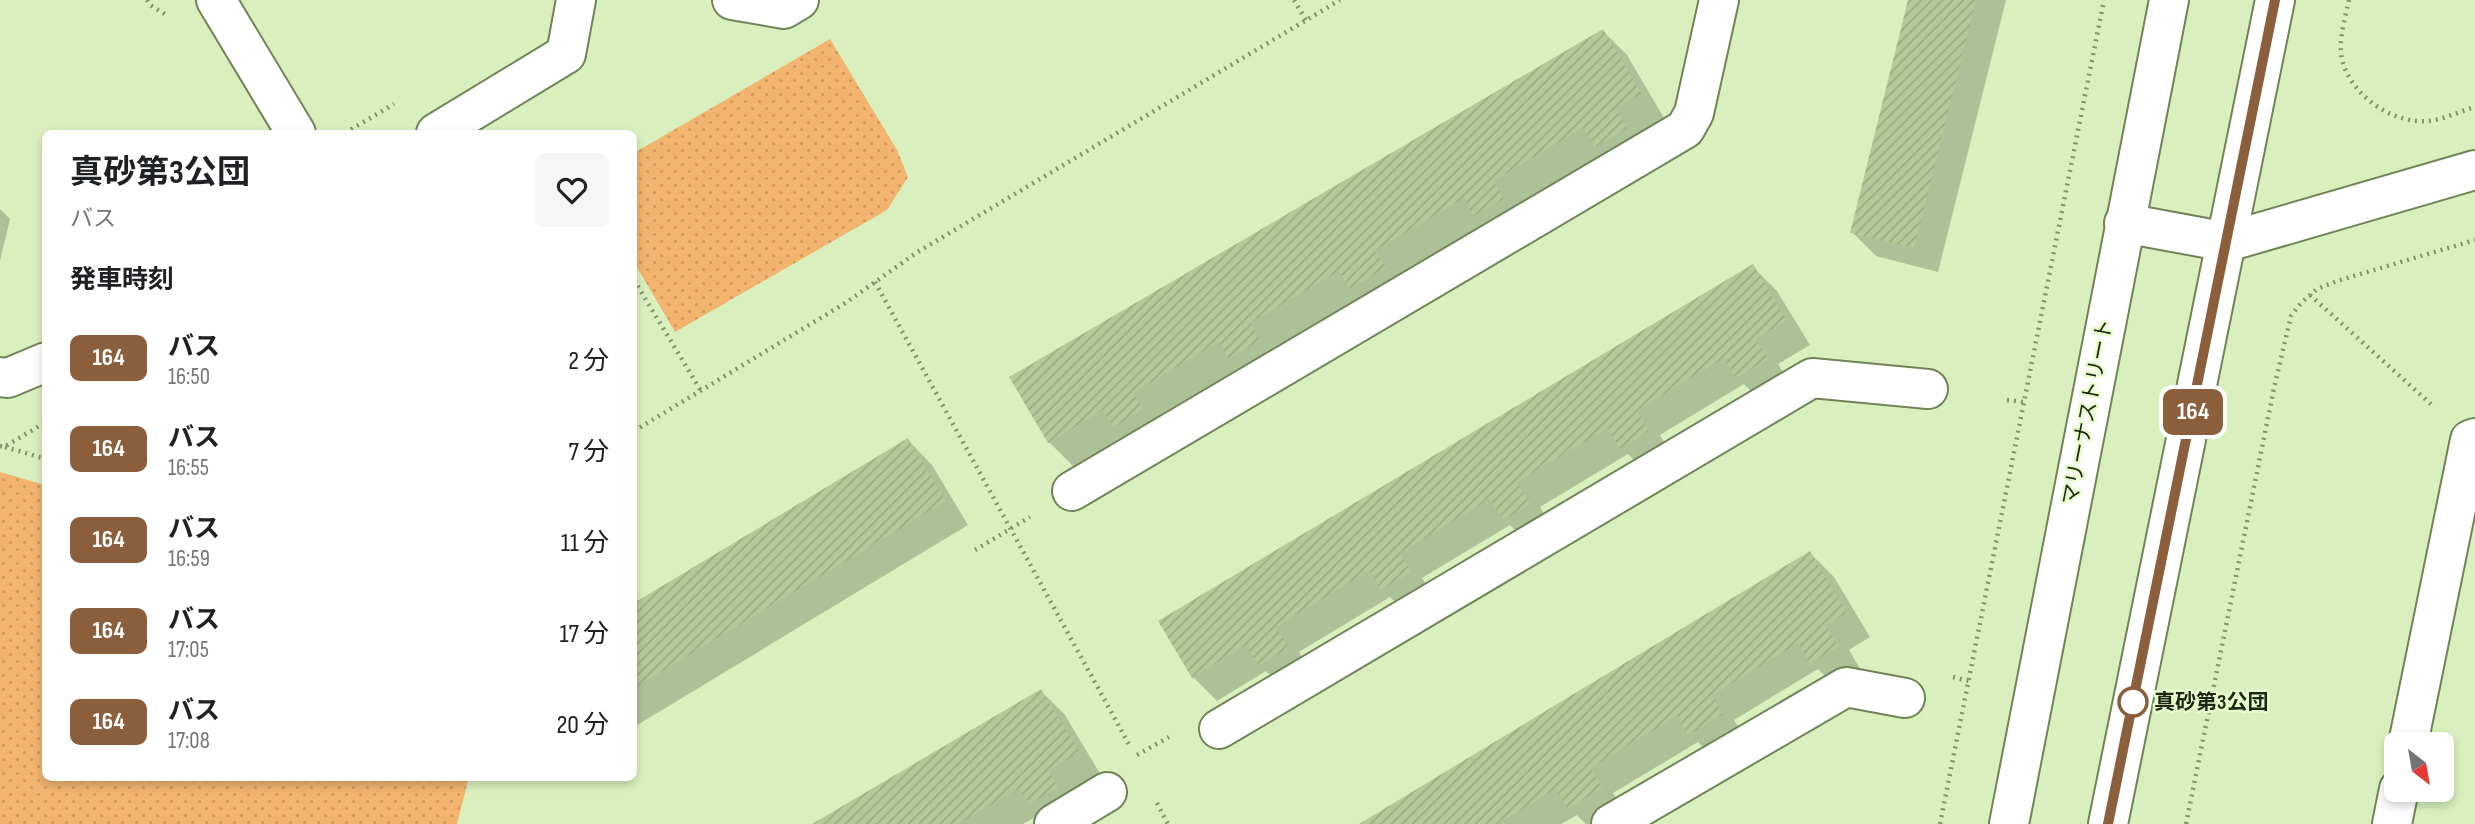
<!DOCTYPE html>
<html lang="ja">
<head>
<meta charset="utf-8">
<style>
	body { margin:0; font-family:"Sofia Sans Condensed","Noto Sans JP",sans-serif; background:#f6f6f6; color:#202124; height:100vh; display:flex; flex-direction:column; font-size:26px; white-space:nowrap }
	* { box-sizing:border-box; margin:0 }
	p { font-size:23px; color:#757577 }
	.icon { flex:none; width:38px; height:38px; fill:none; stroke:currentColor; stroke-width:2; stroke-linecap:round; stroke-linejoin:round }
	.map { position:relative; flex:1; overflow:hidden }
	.panel { position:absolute; left:42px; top:130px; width:595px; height:651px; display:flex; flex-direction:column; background:#fff; border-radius:10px; box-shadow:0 4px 10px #0003 }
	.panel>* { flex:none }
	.badge { padding:0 14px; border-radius:10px; font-size:24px; line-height:46px }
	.needle { width:46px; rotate:149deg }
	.fabs { position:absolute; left:2384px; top:732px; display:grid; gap:14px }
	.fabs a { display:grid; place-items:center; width:70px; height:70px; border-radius:10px; background:#fff; box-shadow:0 4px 10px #0003; font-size:35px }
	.map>.badge { position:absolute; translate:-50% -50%; box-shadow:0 0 0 4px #fff }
	h2 { padding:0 28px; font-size:26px; line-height:63px }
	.round { display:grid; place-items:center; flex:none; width:74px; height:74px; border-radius:10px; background:#f6f6f6 }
	.head { display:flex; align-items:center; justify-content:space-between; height:119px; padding:0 28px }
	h1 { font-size:33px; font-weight:700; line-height:52px }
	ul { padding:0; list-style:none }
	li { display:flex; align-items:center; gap:21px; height:91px; padding:0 28px }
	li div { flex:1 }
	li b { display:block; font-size:26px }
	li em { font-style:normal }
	li .badge { min-width:77px; font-weight:700; text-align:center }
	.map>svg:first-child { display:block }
</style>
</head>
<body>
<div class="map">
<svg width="2475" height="824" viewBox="0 0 2475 824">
	<defs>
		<pattern id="park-dots" width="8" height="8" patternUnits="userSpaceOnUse" patternTransform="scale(1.75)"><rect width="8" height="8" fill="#f2b46f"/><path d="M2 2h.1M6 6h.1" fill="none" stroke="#cf9b5f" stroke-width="1.8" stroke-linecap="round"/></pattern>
		<pattern id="building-hatch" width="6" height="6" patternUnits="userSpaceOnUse" patternTransform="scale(1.75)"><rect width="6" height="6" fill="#b3c999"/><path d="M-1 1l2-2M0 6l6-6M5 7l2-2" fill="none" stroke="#9aad83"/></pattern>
	</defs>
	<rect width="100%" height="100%" fill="#d9f0be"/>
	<g fill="url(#park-dots)">
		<polygon points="830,39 897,150 908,177 887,210 675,332 634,262 634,153"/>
		<polygon points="0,472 45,485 46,777 469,777 457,824 0,824"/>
	</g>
	<g fill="#0003">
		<polygon points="1910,0 2006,0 1938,272 1876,256 1852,232"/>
		<polygon points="1603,31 1627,55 1664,118 1638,133 1650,152 1620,170 1604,154 1516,205 1527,224 1500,239 1485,224 1398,275 1408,293 1375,312 1360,297 1273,348 1283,364 1255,382 1241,367 1156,417 1166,434 1138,451 1124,436 1073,466 1049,442"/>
		<polygon points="0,209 10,219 0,261"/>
		<polygon points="1753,267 1777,291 1810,345 1778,364 1790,384 1761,401 1744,384 1660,435 1672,456 1646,472 1628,454 1540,507 1553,529 1528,543 1510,525 1422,578 1434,597 1407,613 1390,597 1299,652 1311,673 1284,689 1266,671 1217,701 1193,677"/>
		<polygon points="908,440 932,465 968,525 634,727 634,605"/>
		<polygon points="1810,553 1834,577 1870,637 1849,650 1862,672 1836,687 1818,669 1734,720 1746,739 1714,758 1698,742 1613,793 1625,813 1606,824 1586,824 1577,815 1561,824 1362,824"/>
		<polygon points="1041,691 1065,715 1102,777 1041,814 1023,824 815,824"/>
	</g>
	<g fill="url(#building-hatch)">
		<polygon points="1908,0 1976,0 1914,248 1850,233"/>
		<polygon points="1603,29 1642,94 1615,108 1627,128 1595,147 1583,128 1493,181 1504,199 1474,216 1464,198 1375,251 1386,268 1349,289 1339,271 1250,323 1260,340 1229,359 1219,342 1133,393 1143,409 1113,428 1103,410 1048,443 1009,377"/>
		<polygon points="1753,264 1787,320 1756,339 1768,359 1736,378 1724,358 1637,410 1649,431 1620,449 1608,428 1517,482 1530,504 1503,520 1490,499 1400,553 1411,572 1381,590 1370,570 1276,627 1288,648 1259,666 1246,645 1192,678 1158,621"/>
		<polygon points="908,438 946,501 634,688 634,603"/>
		<polygon points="1810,551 1847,613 1826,625 1839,647 1810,664 1798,643 1712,695 1723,714 1688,735 1677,716 1590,768 1602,788 1568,809 1556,789 1497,824 1359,824"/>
		<polygon points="1041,689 1079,752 1049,771 1058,787 1029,804 1019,788 958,824 812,824"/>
	</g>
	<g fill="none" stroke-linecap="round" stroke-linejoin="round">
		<defs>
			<g id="minor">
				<polyline points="216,0 296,133"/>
				<polyline points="732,0 784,9 799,0"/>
				<polyline points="436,133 566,54 576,0"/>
				<polyline points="2124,223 2227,242 2475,170"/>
				<polyline points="0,377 8,378 46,362"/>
				<polyline points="1072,491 1685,129 1694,113 1719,0"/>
				<polyline points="1219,729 1812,378 1928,389"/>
				<polyline points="2408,744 2470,440 2475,438"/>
				<polyline points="1054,824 1107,792"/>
				<polyline points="1611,824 1846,687 1905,698"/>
				<polyline points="2009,824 2169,0"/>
				<polyline points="2108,824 2275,0"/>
				<polyline points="2392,824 2399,789"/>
			</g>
		</defs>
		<use href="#minor" stroke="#708457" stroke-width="42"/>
		<g stroke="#83936f" stroke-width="4.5" stroke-dasharray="2 5" stroke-linecap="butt">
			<polyline points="147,0 150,5 168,16"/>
			<polyline points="1294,0 1306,20"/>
			<path d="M 2349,0 C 2345,19 2338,40 2342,59 C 2350,95 2392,124 2428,121 C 2443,120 2460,111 2475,107"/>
			<polyline points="345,133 394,104"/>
			<polyline points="634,280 701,391"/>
			<polyline points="875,282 1131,748"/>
			<polyline points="2310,295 2433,406"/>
			<polyline points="2007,400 2024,402"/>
			<polyline points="634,431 847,302 916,253 1340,0"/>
			<polyline points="0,446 4,447 46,422"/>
			<polyline points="5,447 46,459"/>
			<polyline points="975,550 1030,517"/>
			<polyline points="1953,677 1969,681"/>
			<polyline points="1137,755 1169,737"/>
			<polyline points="586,777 588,780"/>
			<polyline points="1157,803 1168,824"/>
			<polyline points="1940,824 2104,0"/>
			<polyline points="2186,824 2274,388 2291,316 2301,303 2317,289 2337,281 2475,240"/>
		</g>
		<use href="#minor" stroke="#fff" stroke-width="38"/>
	</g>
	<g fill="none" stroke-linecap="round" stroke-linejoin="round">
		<defs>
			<polyline id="line" points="2108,824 2275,0"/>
		</defs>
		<use href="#line" stroke="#fff" stroke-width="16"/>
		<use href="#line" stroke="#8b5e3c" stroke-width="10"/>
	</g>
	<circle fill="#fff" stroke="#8b5e3c" stroke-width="3.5" cx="2133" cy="702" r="14"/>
	<g text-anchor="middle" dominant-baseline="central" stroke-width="5" stroke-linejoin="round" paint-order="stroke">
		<g font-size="21" fill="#1f2714" stroke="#e6fdcb">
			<text transform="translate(2088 412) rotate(-79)">マリーナストリート</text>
		</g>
		<g font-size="21" font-weight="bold" fill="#1f2714" stroke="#e6fdcb" text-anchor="start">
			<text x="2154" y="702">真砂第3公団</text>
		</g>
	</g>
</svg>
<div class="fabs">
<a><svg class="needle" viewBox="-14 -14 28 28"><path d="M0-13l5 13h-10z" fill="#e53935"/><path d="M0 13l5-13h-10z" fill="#757577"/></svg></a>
</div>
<b class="badge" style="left:2193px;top:412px;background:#8b5e3c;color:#fff">164</b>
<section class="panel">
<div class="head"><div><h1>真砂第3公団</h1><p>バス</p></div><a class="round"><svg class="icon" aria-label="heart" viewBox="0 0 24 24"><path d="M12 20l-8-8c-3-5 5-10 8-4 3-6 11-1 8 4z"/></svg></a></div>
<h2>発車時刻</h2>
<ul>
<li><span class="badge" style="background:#8b5e3c;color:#fff">164</span><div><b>バス</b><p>16:50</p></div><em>2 分</em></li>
<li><span class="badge" style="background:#8b5e3c;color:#fff">164</span><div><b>バス</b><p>16:55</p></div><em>7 分</em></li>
<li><span class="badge" style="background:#8b5e3c;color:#fff">164</span><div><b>バス</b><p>16:59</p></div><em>11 分</em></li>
<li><span class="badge" style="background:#8b5e3c;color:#fff">164</span><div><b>バス</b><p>17:05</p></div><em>17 分</em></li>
<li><span class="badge" style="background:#8b5e3c;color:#fff">164</span><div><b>バス</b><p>17:08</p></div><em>20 分</em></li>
</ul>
</section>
</div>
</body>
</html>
